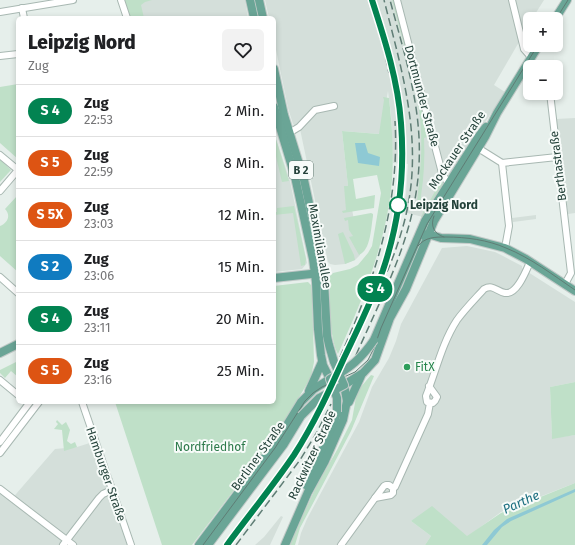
<!DOCTYPE html>
<html lang="de">
<head>
<meta charset="utf-8">
<style>
	body { margin:0; font-family:"Fira Sans",sans-serif; background:#f2f2f2; color:#202124; height:100vh; display:flex; flex-direction:column; font-size:15px; white-space:nowrap }
	* { box-sizing:border-box; margin:0 }
	p { font-size:13px; color:#757577 }
	.icon { flex:none; width:22px; height:22px; fill:none; stroke:currentColor; stroke-width:2; stroke-linecap:round; stroke-linejoin:round }
	.map { position:relative; flex:1; overflow:hidden }
	.panel { position:absolute; left:16px; top:16px; width:260px; height:388px; display:flex; flex-direction:column; background:#fff; border-radius:6px; box-shadow:0 2px 6px #0003 }
	.panel>* { flex:none }
	.badge { padding:0 8px; border-radius:13px; font-size:14px; line-height:26px }
	.tools { position:absolute; left:523px; top:12px; display:grid; gap:8px }
	.tools a { display:grid; place-items:center; width:40px; height:40px; border-radius:6px; background:#fff; box-shadow:0 2px 6px #0003; font-size:20px }
	.map>.badge { position:absolute; translate:-50% -50%; box-shadow:0 0 0 2px #fff }
	.round { display:grid; place-items:center; flex:none; width:42px; height:42px; border-radius:6px; background:#f2f2f2 }
	.overview { display:flex; align-items:center; justify-content:space-between; height:68px; padding:0 12px }
	h1 { font-size:19px; font-weight:800; line-height:30px }
	ul { padding:0; list-style:none }
	li { display:flex; align-items:center; gap:12px; height:52px; padding:0 12px; border-top:1px solid #e0e0e0 }
	li div { flex:1 }
	li b { display:block; font-size:15px }
	li em { font-style:normal }
	li .badge { min-width:44px; font-weight:700; text-align:center }
	.map>svg:first-child { display:block }
</style>
</head>
<body>
<div class="map">
<svg width="575" height="545" viewBox="0 0 575 545">
	<rect width="100%" height="100%" fill="#e6efeb"/>
	<g fill="#d4dfda">
		<polygon points="133,0 245,0 248,18 129,18"/>
		<polygon points="265,0 395,0 443,184 423,217 403,212 406,193 408,164 393,163 391,114 388,91 380,134 342,131 348,186 360,255 355,260 345,264 335,265 330,264 328,262 300,129 293,124 288,108 274,40 274,18 269,18"/>
		<polygon points="400,0 544,0 532,19 530,19 530,23 494,85 505,92 450,176 443,165"/>
		<polygon points="575,118 575,213 568,214 556,119"/>
		<polygon points="274,133 290,181 307,263 302,269 274,272"/>
		<polygon points="536,215 536,219 513,222 512,218"/>
		<polygon points="467,246 495,252 503,256 522,266 522,268 531,274 575,302 575,382 550,387 552,438 575,435 575,483 501,512 467,537 414,520 411,521 431,536 425,545 298,545 301,533 307,519 359,422 372,387 389,358 396,341 401,324 442,248"/>
		<polygon points="93,442 128,545 0,545 0,493 10,501 55,449 77,447"/>
		<polygon points="281,516 283,517 270,545 255,545 264,537"/>
	</g>
	<g fill="#bfe0c8">
		<polygon points="123,0 152,0 145,2 141,5 144,18 129,18"/>
		<path d="M 392,0 L 395,0 L 430,136 L 424,138 C 425,157 424,176 421,196 C 421,201 421,206 419,211 L 416,210 C 420,177 424,143 419,110 C 413,73 401,36 392,0 Z"/>
		<polygon points="18,84 18,159 0,143 0,87"/>
		<path d="M 383,97 L 389,98 C 392,125 394,153 392,180 C 387,241 363,299 338,354 C 329,339 329,295 330,276 L 333,273 L 350,269 L 358,265 L 368,253 L 372,246 L 381,193 L 377,175 L 353,179 L 356,199 L 375,195 L 374,208 L 343,213 L 342,211 L 346,210 L 344,186 L 348,186 L 342,131 L 379,134 L 384,100 Z"/>
		<polygon points="274,133 289,181 282,182 274,148"/>
		<polygon points="0,159 11,170 0,182"/>
		<path d="M 440,176 L 443,184 L 442,187 L 423,217 L 421,217 C 427,203 438,191 440,176 Z"/>
		<path d="M 17,196 L 18,196 L 18,272 L 0,256 L 0,226 C 8,223 11,215 5,209 Z"/>
		<polygon points="294,206 306,259 305,265 301,266 293,213 274,215 274,212 277,212 277,208"/>
		<path d="M 371,213 L 373,214 L 373,216 C 371,227 371,250 359,255 L 349,237 L 353,236 L 349,230 L 348,220 L 345,221 L 344,218 Z"/>
		<polygon points="343,232 354,255 355,260 345,264 338,234"/>
		<polygon points="308,282 311,285 312,295 314,362 311,377 279,431 192,545 162,545 115,402 274,402 274,286"/>
		<polygon points="18,361 18,377 11,371 5,378 0,373 0,370"/>
		<polygon points="371,375 374,376 351,431 300,528 295,545 290,545 296,530 317,485 337,450 352,420 356,397 360,388"/>
		<polygon points="575,382 575,435 552,439 550,387"/>
		<polygon points="57,420 62,425 66,422 70,430 67,441 71,444 75,442 77,447 64,451 62,430 54,429 58,424 56,422"/>
		<polygon points="575,483 575,545 425,545 431,536 411,521 432,506 467,536 501,513"/>
	</g>
	<g fill="#8ec9d4">
		<polygon points="355,143 365,143 368,153 380,157 379,166 358,163"/>
		<polygon points="575,489 575,492 511,521 502,527 487,545 482,545 494,530 507,519"/>
	</g>
	<g fill="none" stroke-linecap="round" stroke-linejoin="round">
		<defs>
			<g id="minor">
				<polyline points="121,0 127,18"/>
				<polyline points="397,0 442,173 446,180 452,184"/>
				<polyline points="512,0 524,49 531,57"/>
				<polyline points="22,8 24,18"/>
				<polyline points="0,12 73,0"/>
				<polyline points="0,56 18,54"/>
				<polyline points="550,93 571,273 565,284"/>
				<polyline points="289,133 299,127 315,110 334,106"/>
				<polyline points="478,148 502,163 557,157"/>
				<polyline points="0,155 18,170"/>
				<polyline points="502,163 509,226 505,248"/>
				<polyline points="0,191 18,170"/>
				<polyline points="0,277 18,293"/>
				<polyline points="0,380 18,395"/>
				<path d="M 429,386 L 437,397 L 435,401 L 433,403 L 427,402 L 426,396 C 436,371 442,343 457,320 C 465,309 475,299 484,289 C 493,284 496,291 505,293 C 517,295 526,271 530,262"/>
				<polyline points="82,402 131,545"/>
				<polyline points="0,442 30,402"/>
				<polyline points="0,453 39,402"/>
				<polygon points="386,485 389,485 393,488 393,493 391,495 375,498 384,486"/>
				<polyline points="393,488 395,487 428,414 430,403"/>
				<polyline points="0,489 73,545"/>
				<polyline points="63,545 99,498 103,494 112,490"/>
				<polyline points="341,545 375,498"/>
			</g>
			<g id="major">
				<polyline points="250,0 254,18"/>
				<polyline points="259,0 263,18"/>
				<polyline points="555,19 567,0"/>
				<polyline points="274,69 284,115 304,180 319,249 324,281 327,336 329,345 334,362"/>
				<polyline points="423,235 428,234 441,238 470,239 505,248 526,259 575,291"/>
				<polyline points="274,278 320,273"/>
				<polyline points="374,340 425,221 479,136 486,127"/>
				<polyline points="0,353 18,344"/>
				<polyline points="309,391 322,362"/>
				<polyline points="349,402 361,376"/>
				<polyline points="306,485 333,427 337,412"/>
				<polyline points="199,545 277,441 301,402 314,389 330,379 323,365 321,355 318,329 316,282 313,259 295,177 274,107"/>
				<polyline points="208,545 284,444 301,416"/>
				<polyline points="285,545 308,492 325,461 343,420 347,401 344,385 363,373 375,360 390,318 406,289 434,221 485,137 497,113 539,45"/>
			</g>
		</defs>
		<use href="#minor" stroke="#a8b8b2" stroke-width="8"/>
		<use href="#major" stroke="#c2cac8" stroke-width="10"/>
		<use href="#minor" stroke="#fff" stroke-width="6"/>
		<use href="#major" stroke="#6aa596" stroke-width="8"/>
		<g stroke="#5f7d75" stroke-width="1">
			<polyline points="556,19 568,0"/>
			<path d="M 434,216 C 430,226 434,234 444,237"/>
			<path d="M 418,246 C 425,237 435,237 446,237 C 466,237 488,240 506,248 C 531,258 553,275 575,290"/>
			<polyline points="203,545 275,448 305,401 313,393 322,387 355,372 368,360 374,348 381,328 427,224 538,45"/>
		</g>
		<g stroke="#5f7d75" stroke-width="1.5" stroke-dasharray="8 4" stroke-linecap="butt">
			<polyline points="369,0 384,50 389,73"/>
			<path d="M 385,263 C 408,188 405,116 388,40"/>
			<path d="M 356,355 C 393,272 429,209 417,115 C 412,76 400,38 390,0"/>
			<path d="M 340,357 C 374,281 400,206 395,121"/>
			<path d="M 347,359 C 366,316 389,275 402,230 C 426,149 404,79 384,0"/>
			<polyline points="227,545 294,455 324,402"/>
			<polyline points="236,545 300,460 317,432 331,404"/>
		</g>
		<defs>
			<g id="major-bridge">
				<path d="M 337,412 L 337,398 L 330,379 C 350,368 361,359 374,340"/>
				<polyline points="301,416 319,398 344,385 334,362"/>
			</g>
		</defs>
		<use href="#major-bridge" stroke="#c2cac8" stroke-width="10" stroke-linecap="butt"/>
		<use href="#major-bridge" stroke="#6aa596" stroke-width="8"/>
	</g>
	<g fill="none" stroke-linecap="round" stroke-linejoin="round">
		<defs>
			<path id="line" d="M 227,545 C 249,515 273,486 294,455 C 314,424 329,391 344,358 C 358,329 372,300 383,270 C 399,223 405,173 401,123 C 398,81 385,40 372,0"/>
		</defs>
		<use href="#line" stroke="#fff" stroke-width="9"/>
		<use href="#line" stroke="#028351" stroke-width="6"/>
	</g>
	<circle fill="#fff" stroke="#028351" stroke-width="2" cx="398" cy="205" r="8"/>
	<circle fill="#2e9e5b" stroke="#f7fbf9" stroke-width="1.5" cx="407" cy="367" r="4"/>
	<g text-anchor="middle" dominant-baseline="central" stroke-width="4" stroke-linejoin="round" paint-order="stroke">
		<rect fill="#f7fbf9" stroke="#637a73" stroke-width="1" x="289" y="161" width="24" height="18" rx="3"/>
		<g font-size="11" font-weight="bold" fill="#24423a">
			<text x="301" y="170">B 2</text>
		</g>
		<g font-size="12" fill="#24423a" stroke="#f7fbf9">
			<text transform="translate(422 96) rotate(75)">Dortmunder Straße</text>
			<text transform="translate(457 150) rotate(-56)">Mockauer Straße</text>
			<text transform="translate(558 166) rotate(-97)">Berthastraße</text>
			<text transform="translate(320 246) rotate(80)">Maximilianallee</text>
			<text transform="translate(312 455) rotate(-65)">Rackwitzer Straße</text>
			<text transform="translate(258 456) rotate(-54)">Berliner Straße</text>
			<text transform="translate(106 474) rotate(71)">Hamburger Straße</text>
		</g>
		<g font-size="12" font-weight="bold" fill="#24423a" stroke="#f7fbf9" text-anchor="start">
			<text x="410" y="205">Leipzig Nord</text>
		</g>
		<g font-size="12" fill="#27864d" stroke="#f7fbf9" text-anchor="start">
			<text x="415" y="367">FitX</text>
		</g>
		<g font-size="12" fill="#2d7a4b" stroke="#f7fbf9">
			<text x="210" y="447">Nordfriedhof</text>
		</g>
		<g font-size="13" font-style="italic" fill="#1c6f80" stroke="#f7fbf9">
			<text transform="translate(521 502) rotate(-24)">Parthe</text>
		</g>
	</g>
</svg>
<div class="tools">
<a>+</a>
<a>−</a>
</div>
<b class="badge" style="left:375px;top:289px;background:#028351;color:#fff">S 4</b>
<section class="panel">
<div class="overview"><div><h1>Leipzig Nord</h1><p>Zug</p></div><a class="round"><svg class="icon" aria-label="heart" viewBox="0 0 24 24"><path d="M12 20l-8-8c-3-5 5-10 8-4 3-6 11-1 8 4z"/></svg></a></div>
<ul>
<li><span class="badge" style="background:#028351;color:#fff">S 4</span><div><b>Zug</b><p>22:53</p></div><em>2 Min.</em></li>
<li><span class="badge" style="background:#dd5413;color:#fff">S 5</span><div><b>Zug</b><p>22:59</p></div><em>8 Min.</em></li>
<li><span class="badge" style="background:#dd5413;color:#fff">S 5X</span><div><b>Zug</b><p>23:03</p></div><em>12 Min.</em></li>
<li><span class="badge" style="background:#107bc0;color:#fff">S 2</span><div><b>Zug</b><p>23:06</p></div><em>15 Min.</em></li>
<li><span class="badge" style="background:#028351;color:#fff">S 4</span><div><b>Zug</b><p>23:11</p></div><em>20 Min.</em></li>
<li><span class="badge" style="background:#dd5413;color:#fff">S 5</span><div><b>Zug</b><p>23:16</p></div><em>25 Min.</em></li>
</ul>
</section>
</div>
</body>
</html>
